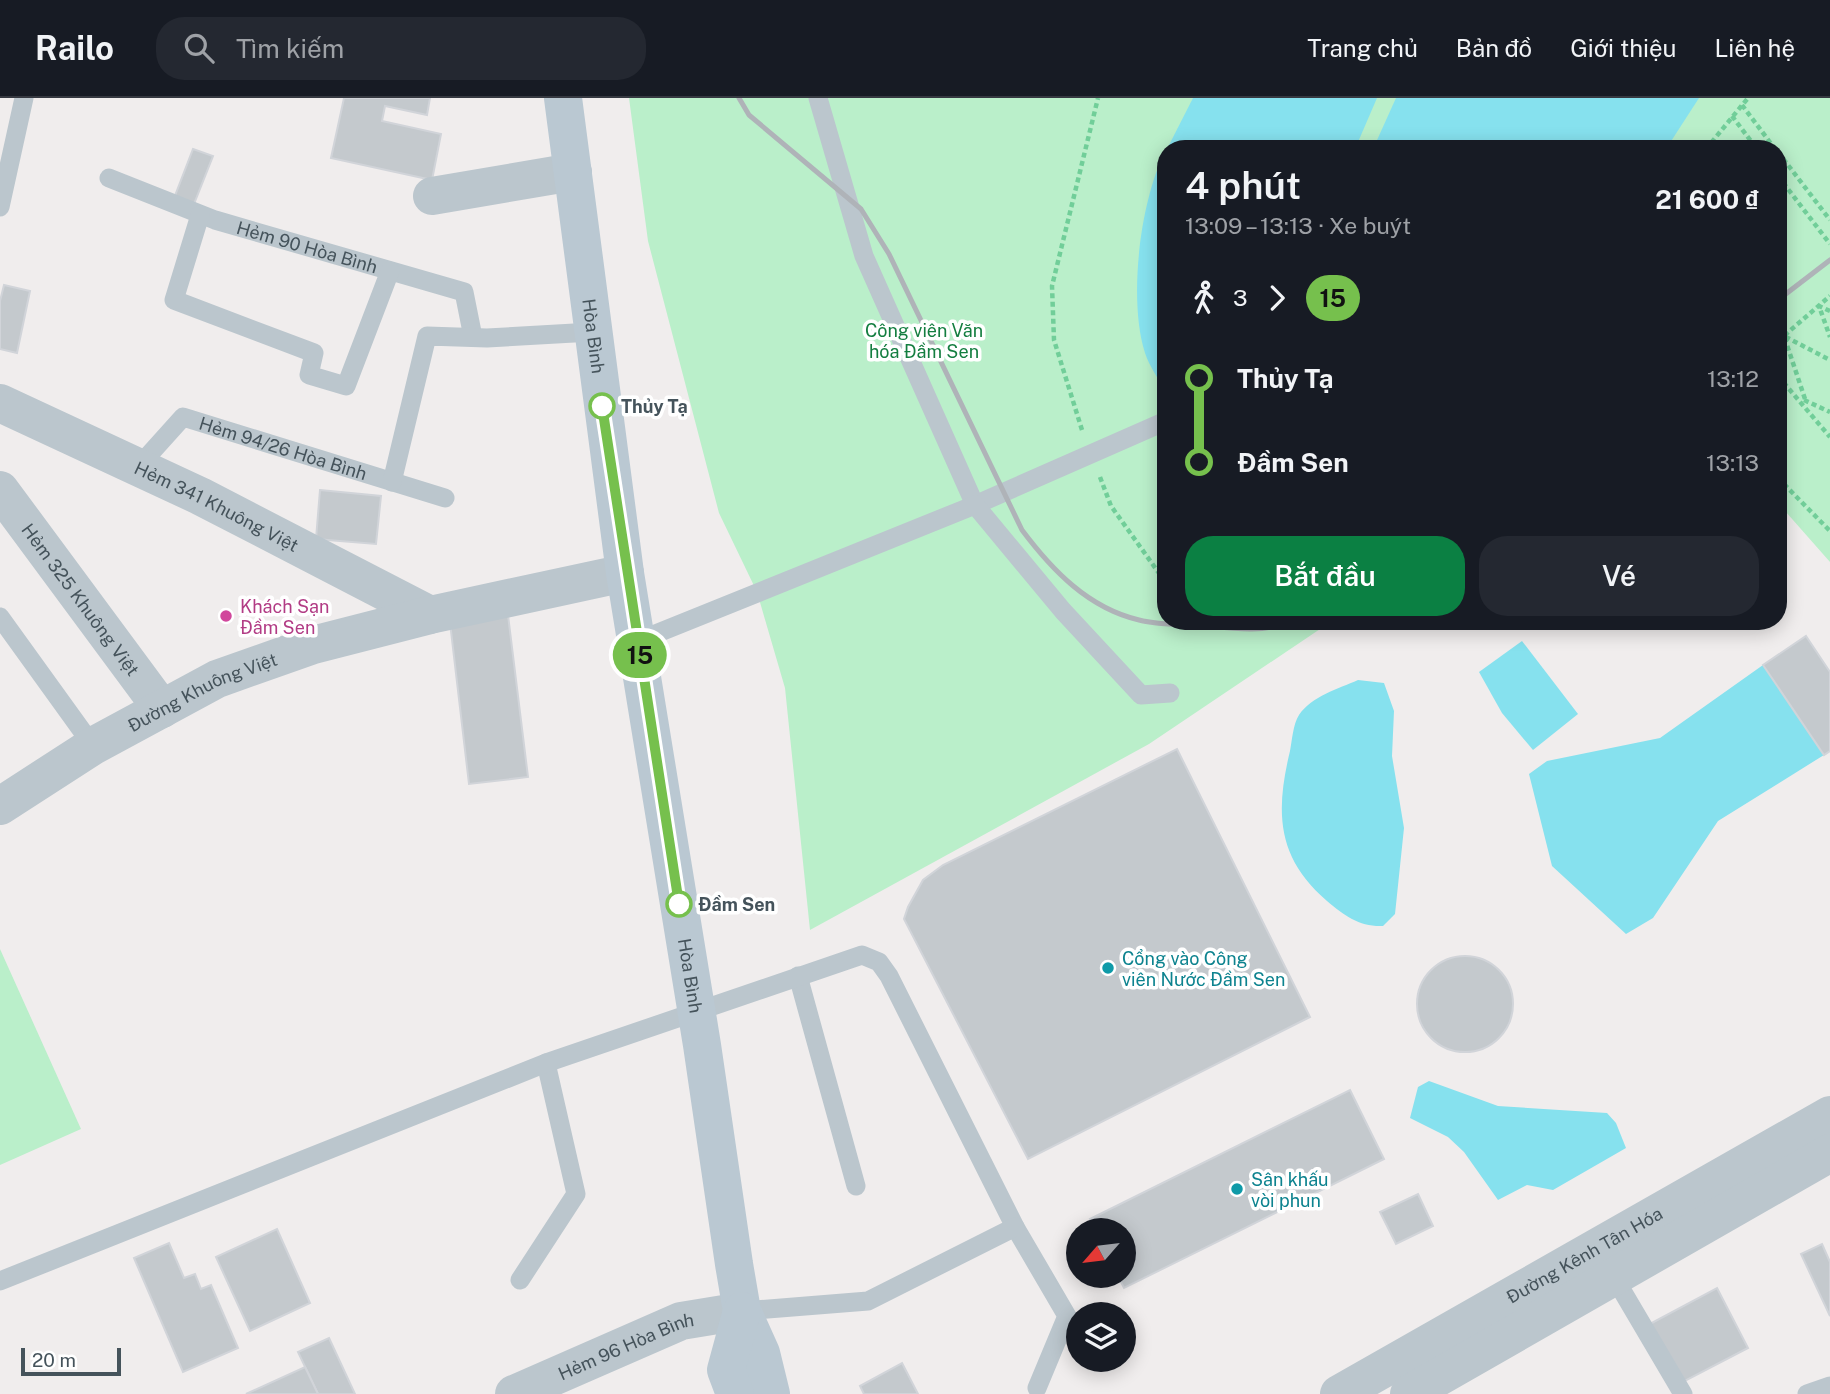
<!DOCTYPE html>
<html lang="vi">
<head>
<meta charset="utf-8">
<style>
	body { margin:0; font-family:"Public Sans",sans-serif; background:#242831; color:#f1f3f6; height:100vh; display:flex; flex-direction:column; font-size:26px; white-space:nowrap }
	* { box-sizing:border-box; margin:0 }
	p { font-size:23px; color:#9ea1a6 }
	.icon { flex:none; width:38px; height:38px; fill:none; stroke:currentColor; stroke-width:2; stroke-linecap:round; stroke-linejoin:round }
	.map { position:relative; flex:1; overflow:hidden }
	.details { position:absolute; left:1157px; top:42px; width:630px; height:490px; display:flex; flex-direction:column; background:#171b24; border-radius:28px; box-shadow:0 4px 18px #0003 }
	.details>* { flex:none }
	.badge { padding:0 14px; border-radius:23px; font-size:24px; line-height:46px }
	.needle { width:46px; rotate:242deg }
	.tools { position:absolute; left:1066px; top:1120px; display:grid; gap:14px }
	.tools a { display:grid; place-items:center; width:70px; height:70px; border-radius:50%; background:#171b24; box-shadow:0 4px 18px #0003; font-size:35px }
	.scale { position:absolute; left:21px; bottom:18px; width:100px; box-sizing:border-box; padding-left:7px; border:4px solid #45535b; border-top:0; font-size:19px; line-height:24px; white-space:nowrap; color:#45535b; -webkit-text-stroke:5px #fff; paint-order:stroke }
	.map>.badge { position:absolute; translate:-50% -50%; box-shadow:0 0 0 4px #fff }
	.legs { display:flex; align-items:center; gap:10px; height:77px; padding:0 28px; font-size:23px }
	.legs p { margin-inline-start:auto }
	.summary { display:flex; align-items:center; justify-content:space-between; height:119px; padding:0 28px }
	h1 { font-size:38px; font-weight:600; line-height:52px }
	.action { display:flex; gap:14px; margin-top:auto; padding:14px 28px }
	.action a { flex:1; height:80px; border-radius:28px; background:#0b8043; color:#fff; font-size:28px; font-weight:600; line-height:80px; text-align:center }
	.action a+a { background:#242831; color:#f1f3f6 }
	ul { padding:0 28px; list-style:none }
	li { display:flex; align-items:center; gap:24px; height:84px; font-size:26px }
	li i { display:grid; place-items:center; width:10px; height:100%; margin:0 9px; background:currentColor }
	li i::after { content:''; width:18px; height:18px; margin:-9px; border:5px solid; border-radius:50%; background:#171b24 }
	li p { margin-inline-start:auto }
	li:first-child i { background:linear-gradient(#0000 50%,currentColor 0) }
	li:last-child i { background:linear-gradient(currentColor 50%,#0000 0) }
	header { display:flex; align-items:center; gap:42px; box-sizing:border-box; height:98px; padding:0 35px; background:#171b24; border-bottom:2px solid #363941 }
	header strong { font-size:33px }
	nav { display:flex; gap:38px; margin-inline-start:auto; font-size:24px }
	.search { width:490px; height:63px; background:#242831; display:flex; align-items:center; gap:18px; box-sizing:border-box; padding:0 24px; border-radius:28px; color:#9ea1a6; font-size:26px }
	.map>svg:first-child { display:block }
</style>
</head>
<body>
<header>
<strong>Railo</strong>
<div class="search"><svg class="icon" aria-label="search" viewBox="0 0 24 24"><circle cx="10" cy="10" r="6"/><path d="M15 15l6 6"/></svg>Tìm kiếm</div>
<nav><a>Trang chủ</a><a>Bản đồ</a><a>Giới thiệu</a><a>Liên hệ</a></nav>
</header>
<div class="map">
<svg width="1830" height="1296" viewBox="0 0 1830 1296">
	<rect width="100%" height="100%" fill="#f0eded"/>
	<g fill="#baefca">
		<polygon points="629,0 1830,0 1830,464 1778,405 1778,51 1166,51 1166,523 1332,523 1149,646 810,832 785,590 757,494 719,415 648,143"/>
		<polygon points="0,851 81,1031 0,1067"/>
	</g>
	<g fill="#86e1ee">
		<polygon points="1193,0 1377,0 1355,51 1167,51"/>
		<polygon points="1396,0 1699,0 1666,51 1373,51"/>
		<path d="M 1165,54 L 1165,293 C 1159,281 1149,268 1145,255 C 1128,202 1140,103 1165,54 Z"/>
		<polygon points="1522,543 1578,616 1533,652 1502,615 1479,574"/>
		<polygon points="1763,567 1824,657 1718,723 1653,820 1626,836 1552,768 1529,676 1547,663 1660,640"/>
		<path d="M 1358,582 L 1384,585 L 1394,613 L 1392,658 L 1404,730 L 1395,816 L 1383,828 C 1360,829 1345,818 1327,803 C 1277,760 1275,715 1290,653 C 1292,643 1293,626 1299,617 C 1312,598 1338,591 1358,582 Z"/>
		<polygon points="1429,983 1498,1008 1607,1015 1616,1025 1626,1050 1553,1092 1527,1087 1498,1102 1464,1054 1448,1039 1410,1020 1418,989"/>
	</g>
	<g fill="#c4c9cd" stroke="#d1d4d9" stroke-width="2">
		<polygon points="344,0 430,0 427,17 385,8 382,23 441,36 432,82 331,60"/>
		<polygon points="193,51 213,58 192,111 173,103"/>
		<polygon points="4,187 30,193 17,255 0,251 0,203"/>
		<polygon points="320,392 381,398 376,446 316,441"/>
		<polygon points="507,509 528,679 469,686 449,516"/>
		<polygon points="1806,538 1830,574 1830,653 1824,657 1763,567"/>
		<polygon points="1177,651 1310,919 1028,1061 904,821 908,809 923,782 943,767"/>
		<circle cx="1465" cy="906" r="48"/>
		<polygon points="1350,992 1384,1061 1124,1190 1118,1178 1124,1178 1124,1132 1096,1132 1090,1121"/>
		<polygon points="1418,1096 1433,1128 1396,1146 1380,1114"/>
		<polygon points="277,1131 310,1205 250,1233 216,1159"/>
		<polygon points="169,1145 184,1180 195,1176 201,1191 211,1187 238,1250 183,1274 134,1160"/>
		<polygon points="1822,1146 1830,1164 1830,1218 1801,1156"/>
		<polygon points="1717,1190 1748,1250 1679,1286 1648,1227"/>
		<polygon points="329,1240 355,1296 318,1296 298,1254"/>
		<polygon points="902,1265 918,1296 864,1296 860,1288"/>
		<polygon points="305,1269 318,1296 246,1296"/>
	</g>
	<g fill="none" stroke-linecap="round" stroke-linejoin="round">
		<g stroke="#71ce99" stroke-width="4.5" stroke-dasharray="5 3.5" stroke-linecap="butt">
			<polyline points="1742,7 1775,51"/>
			<polyline points="1732,18 1757,51"/>
			<polyline points="1706,51 1748,0"/>
			<polyline points="1778,54 1830,122"/>
			<polyline points="1778,78 1830,146"/>
			<polyline points="1830,213 1819,208 1830,239"/>
			<polyline points="1778,243 1830,198"/>
			<polyline points="1778,278 1830,339"/>
			<polyline points="1805,301 1784,238 1830,262"/>
			<polyline points="1804,302 1830,314"/>
			<polyline points="1082,332 1054,242 1052,188 1098,0"/>
			<polyline points="1100,379 1111,408 1166,485"/>
			<polyline points="1778,380 1830,433"/>
		</g>
		<g stroke="#bbc6cd" stroke-width="19">
			<polyline points="818,0 864,158 975,407 1166,323"/>
			<path id="s1" d="M 109,80 L 215,122 L 464,194 L 473,239"/>
			<polyline points="0,109 24,0"/>
			<polyline points="200,117 174,202 314,255 309,277 346,288 390,173"/>
			<path id="s2" d="M 138,369 L 183,319 L 445,400"/>
			<polyline points="392,384 427,238 487,240 592,234"/>
			<polyline points="0,519 93,648"/>
			<polyline points="638,543 975,407 1063,513 1141,597 1170,595"/>
			<polyline points="798,878 856,1088"/>
			<polyline points="1614,1179 1683,1296"/>
			<polyline points="520,1182 576,1096 546,965"/>
			<polyline points="0,1183 546,965 862,857 879,864 889,878 1015,1129 1067,1218 1037,1290"/>
			<polyline points="742,1213 868,1203 1015,1129"/>
			<polyline points="1807,1296 1830,1288"/>
		</g>
		<g stroke="#bbc6cd" stroke-width="38">
			<polyline points="432,98 573,74"/>
			<path id="s3" d="M 0,305 L 200,398 L 430,517"/>
			<path id="s4" d="M 0,392 L 162,611"/>
			<path id="s5" d="M 514,1296 L 681,1223 L 742,1213"/>
		</g>
		<g stroke="#bbc6cd" stroke-width="38">
			<path id="s6" d="M 0,708 L 93,648 L 217,581 L 313,547 L 430,517 L 625,475"/>
			<path id="s7" d="M 1339,1296 L 1830,1017"/>
			<polyline points="1409,1296 1830,1055"/>
		</g>
		<g stroke="#bac8d2" stroke-width="38">
			<path id="s8" d="M 563,0 L 625,475 L 702,947 L 734,1166 L 742,1213 L 761,1255 L 771,1296"/>
			<polyline points="735,1296 726,1272 742,1213"/>
		</g>
		<g stroke="#afb3b8" stroke-width="5">
			<path d="M 739,0 L 749,17 L 861,111 L 889,156 L 1022,432 C 1052,472 1088,510 1139,522 C 1162,528 1187,526 1210,528 C 1236,531 1265,535 1290,523"/>
			<polyline points="1778,202 1830,162"/>
		</g>
	</g>
	<g fill="none" stroke-linecap="round" stroke-linejoin="round">
		<defs>
			<polyline id="line-1" points="602,308 679,806"/>
		</defs>
		<use href="#line-1" stroke="#fff" stroke-width="16"/>
		<use href="#line-1" stroke="#76c04d" stroke-width="10"/>
	</g>
	<g fill="#fff" stroke="#76c04d" stroke-width="3.5">
		<circle cx="602" cy="308" r="12"/>
		<circle cx="679" cy="806" r="12"/>
	</g>
	<circle fill="#d1479c" stroke="#fff" stroke-width="2.5" cx="226" cy="518" r="7"/>
	<g fill="#0f9aa8" stroke="#fff" stroke-width="2.5">
		<circle cx="1108" cy="870" r="7"/>
		<circle cx="1237" cy="1091" r="7"/>
	</g>
	<g text-anchor="middle" dominant-baseline="central" stroke-width="7" stroke-linejoin="round" paint-order="stroke">
		<g font-size="18" fill="#45535b" stroke="#fff">
			<text stroke="none"><textPath href="#s1" startOffset="210">Hẻm 90 Hòa Bình</textPath></text>
			<text stroke="none"><textPath href="#s8" startOffset="240">Hòa Bình</textPath></text>
			<text stroke="none"><textPath href="#s2" startOffset="172">Hẻm 94/26 Hòa Bình</textPath></text>
			<text stroke="none"><textPath href="#s3" startOffset="240">Hẻm 341 Khuông Việt</textPath></text>
			<text stroke="none"><textPath href="#s4" startOffset="136">Hẻm 325 Khuông Việt</textPath></text>
			<text stroke="none"><textPath href="#s6" startOffset="233">Đường Khuông Việt</textPath></text>
			<text stroke="none"><textPath href="#s8" startOffset="887">Hòa Bình</textPath></text>
			<text stroke="none"><textPath href="#s7" startOffset="282">Đường Kênh Tân Hóa</textPath></text>
			<text stroke="none"><textPath href="#s5" startOffset="122">Hẻm 96 Hòa Bình</textPath></text>
		</g>
		<g font-size="18" fill="#147e40" stroke="#fff">
			<text x="924" y="232">Công viên Văn<tspan x="924" dy="21">hóa Đầm Sen</tspan></text>
		</g>
		<g font-size="18" font-weight="bold" fill="#45535b" stroke="#fff" text-anchor="start">
			<text x="621" y="308">Thủy Tạ</text>
			<text x="698" y="806">Đầm Sen</text>
		</g>
		<g font-size="18" fill="#b23c85" stroke="#fff" text-anchor="start">
			<text x="240" y="508">Khách Sạn<tspan x="240" dy="21">Đầm Sen</tspan></text>
		</g>
		<g font-size="18" fill="#0d838f" stroke="#fff" text-anchor="start">
			<text x="1122" y="860">Cổng vào Công<tspan x="1122" dy="21">viên Nước Đầm Sen</tspan></text>
			<text x="1251" y="1081">Sân khấu<tspan x="1251" dy="21">vòi phun</tspan></text>
		</g>
	</g>
</svg>
<div class="tools">
<a><svg class="needle" viewBox="-14 -14 28 28"><path d="M0-13l5 13h-10z" fill="#e53935"/><path d="M0 13l5-13h-10z" fill="#9ea1a6"/></svg></a>
<a><svg class="icon" aria-label="layers" viewBox="0 0 24 24"><path d="M12 4l9 5-9 5-9-5zM3 14l9 5 9-5"/></svg></a>
</div>
<div class="scale">20 m</div>
<b class="badge" style="left:640px;top:557px;background:#76c04d;color:#111">15</b>
<section class="details">
<div class="summary"><div><h1>4 phút</h1><p>13:09 – 13:13 · Xe buýt</p></div><b>21 600 ₫</b></div>
<div class="legs"><svg class="icon" aria-label="walk" viewBox="0 0 24 24"><circle cx="13" cy="4" r="2"/><path d="M13 8l-2 6 4 7M11 14l-3 7M7 12l3-4h3l4 4"/></svg>3<svg class="icon" aria-label="forward" viewBox="0 0 24 24"><path d="M9 5l7 7-7 7"/></svg><b class="badge" style="background:#76c04d;color:#111">15</b></div>
<ul>
<li><i style="color:#76c04d"></i><b>Thủy Tạ</b><p>13:12</p></li>
<li><i style="color:#76c04d"></i><b>Đầm Sen</b><p>13:13</p></li>
</ul>
<div class="action"><a>Bắt đầu</a><a>Vé</a></div>
</section>
</div>
</body>
</html>
